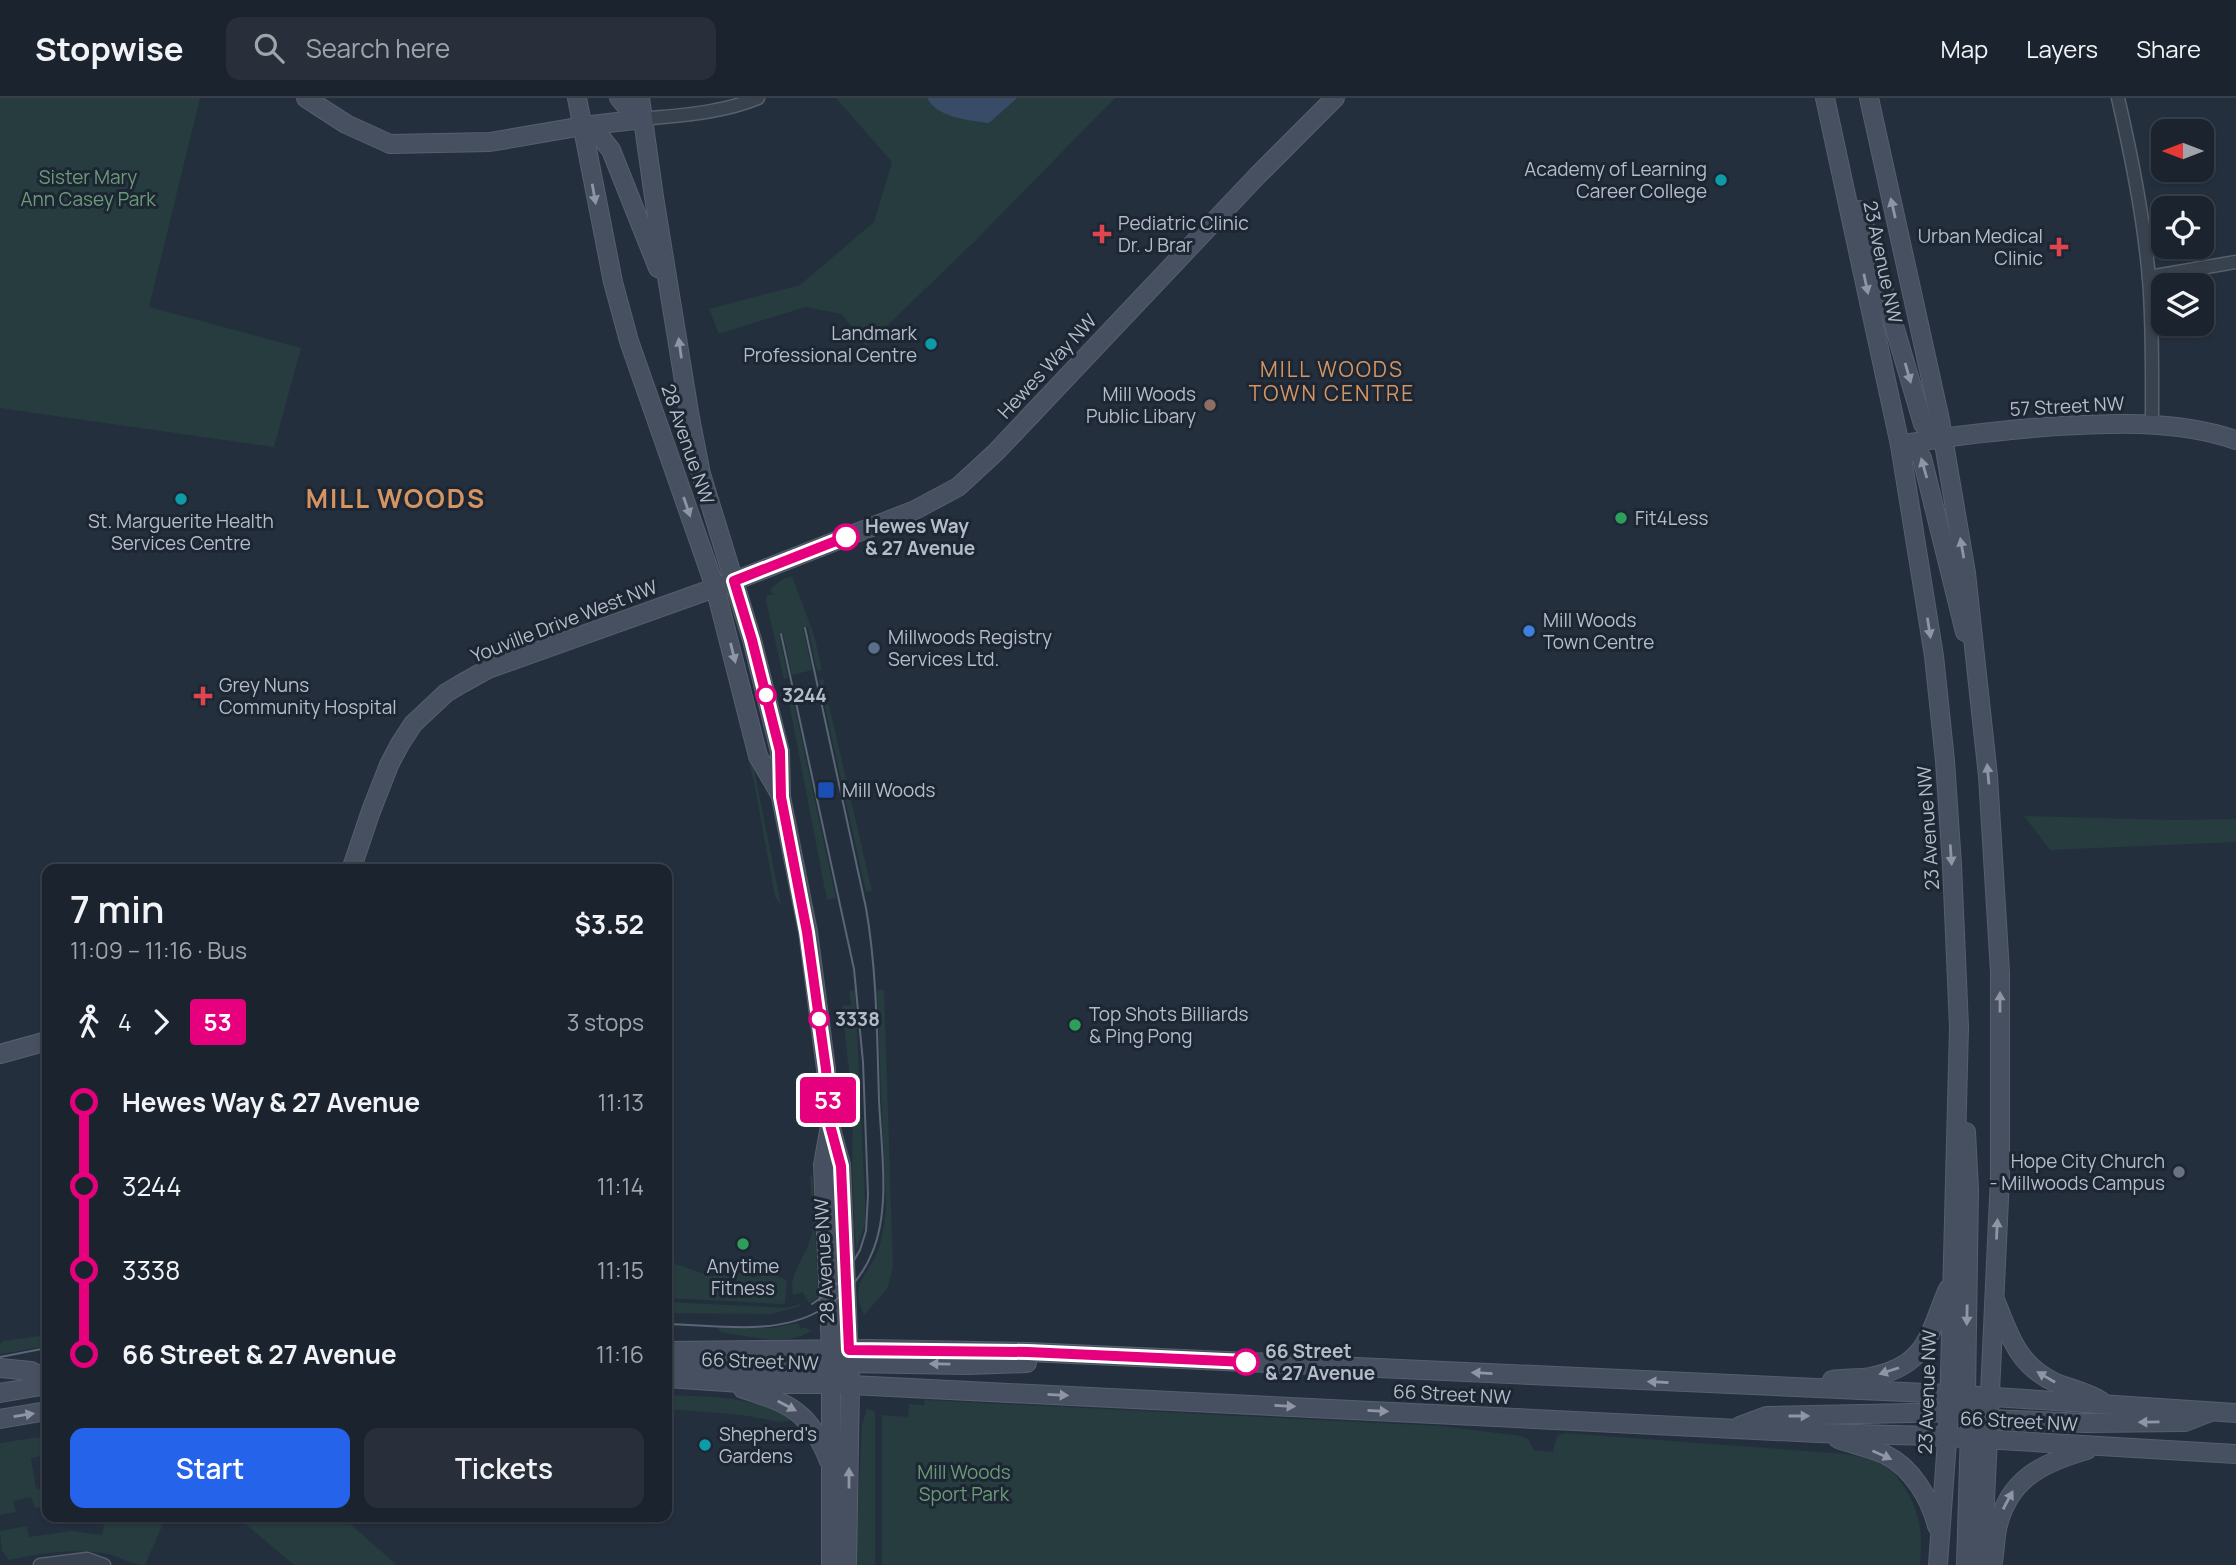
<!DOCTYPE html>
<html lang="en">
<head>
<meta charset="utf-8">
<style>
	body { margin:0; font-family:Manrope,sans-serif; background:#282f3a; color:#f1f3f6; height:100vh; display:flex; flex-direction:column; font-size:26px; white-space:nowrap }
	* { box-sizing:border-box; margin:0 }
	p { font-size:23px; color:#a0a4aa }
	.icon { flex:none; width:38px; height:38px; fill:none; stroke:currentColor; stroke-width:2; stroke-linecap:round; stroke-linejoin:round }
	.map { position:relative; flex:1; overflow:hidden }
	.side { position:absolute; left:42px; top:766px; width:630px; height:658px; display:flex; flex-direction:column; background:#1b232e; border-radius:14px; box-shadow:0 2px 5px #0004,0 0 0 2px #39404a }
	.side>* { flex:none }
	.badge { padding:0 14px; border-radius:5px; font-size:24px; line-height:46px }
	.needle { width:46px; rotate:270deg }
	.tools { position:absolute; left:2151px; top:21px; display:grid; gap:14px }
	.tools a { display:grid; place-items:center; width:63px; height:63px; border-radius:14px; background:#1b232e; box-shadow:0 2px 5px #0004,0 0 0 2px #39404a; font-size:35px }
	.map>.badge { position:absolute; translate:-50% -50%; box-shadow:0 0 0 4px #fff }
	.legs { display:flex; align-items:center; gap:10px; height:77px; padding:0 28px; font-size:23px }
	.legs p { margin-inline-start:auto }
	.head { display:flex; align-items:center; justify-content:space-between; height:119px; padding:0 28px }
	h1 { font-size:38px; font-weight:600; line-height:52px }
	.action { display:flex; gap:14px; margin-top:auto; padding:14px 28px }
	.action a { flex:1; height:80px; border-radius:14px; background:#2563eb; color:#fff; font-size:28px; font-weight:600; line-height:80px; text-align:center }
	.action a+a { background:#282f3a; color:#f1f3f6 }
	ul { padding:0 28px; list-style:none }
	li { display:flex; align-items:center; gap:24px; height:84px; font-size:26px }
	li i { display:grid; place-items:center; width:10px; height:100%; margin:0 9px; background:currentColor }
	li i::after { content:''; width:18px; height:18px; margin:-9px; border:5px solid; border-radius:50%; background:#1b232e }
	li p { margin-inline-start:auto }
	li:first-child i { background:linear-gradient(#0000 50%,currentColor 0) }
	li:last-child i { background:linear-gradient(currentColor 50%,#0000 0) }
	header { display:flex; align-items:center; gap:42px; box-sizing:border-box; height:98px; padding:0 35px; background:#1b232e; border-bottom:2px solid #39404a }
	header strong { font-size:33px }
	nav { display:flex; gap:38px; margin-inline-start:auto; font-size:24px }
	.search { width:490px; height:63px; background:#282f3a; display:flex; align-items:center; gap:18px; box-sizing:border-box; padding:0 24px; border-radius:14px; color:#a0a4aa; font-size:26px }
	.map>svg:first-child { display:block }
</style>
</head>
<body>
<header>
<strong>Stopwise</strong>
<div class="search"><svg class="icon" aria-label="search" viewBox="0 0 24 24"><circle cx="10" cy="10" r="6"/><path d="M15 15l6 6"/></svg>Search here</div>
<nav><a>Map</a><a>Layers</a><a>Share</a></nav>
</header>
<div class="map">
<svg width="2236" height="1467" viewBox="0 0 2236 1467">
	<rect width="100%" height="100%" fill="#242f3e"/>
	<g fill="#263c3f">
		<polygon points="0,0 200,0 149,209 301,250 274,349 0,310"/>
		<polygon points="836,0 1115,0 974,144 866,248 842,216 805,209 719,236 709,211 800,187 874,124 892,64"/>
		<polygon points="792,478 814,537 822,572 817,573 808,529 803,530 812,572 792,577 783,535 779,535 788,580 784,581 766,503 767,497 773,497 770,492 781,482"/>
		<polygon points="723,555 751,656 781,807 775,799 755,689"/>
		<polygon points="823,581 872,793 866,794 819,582"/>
		<polygon points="790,588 836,800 827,802 786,589"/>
		<polygon points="2024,718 2176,722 2236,721 2236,744 2050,752"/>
		<polygon points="855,892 865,1100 865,1126 856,1154 852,1066 853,1011 842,908 851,907 849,893"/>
		<path d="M 877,892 L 884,892 L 893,1170 L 887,1191 L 864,1217 C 849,1187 866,1180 877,1155 C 883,1141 884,1126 886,1111 Z"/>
		<path d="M 810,1077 L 813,1080 L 818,1199 L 809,1205 L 803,1194 L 793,1197 C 788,1179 803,1161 809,1145 C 816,1128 810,1095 810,1077 Z"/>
		<polygon points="759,1160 766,1162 763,1173 787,1182 785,1205 783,1206 667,1200 667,1163 713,1179 718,1167 755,1180 761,1164 758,1162"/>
		<polygon points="667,1204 787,1210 800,1206 801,1208 771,1216 667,1215"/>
		<path d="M 798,1225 L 801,1231 L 805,1229 L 811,1233 C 786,1249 748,1238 721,1234 L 718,1230 L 773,1230 Z"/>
		<polygon points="47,1237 47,1248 0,1256 0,1246 3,1243"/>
		<path d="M 667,1297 C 709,1299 752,1297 790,1320 L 789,1323 L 780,1324 L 742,1317 L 667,1311 Z"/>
		<path d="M 925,1302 L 1441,1328 L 1521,1338 L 1528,1341 L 1534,1352 L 1553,1354 L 1557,1338 L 1564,1335 L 1846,1356 C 1861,1359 1881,1363 1893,1374 C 1897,1377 1900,1383 1903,1387 C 1920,1412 1923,1437 1920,1467 L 882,1467 L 882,1317 L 908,1319 L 909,1306 L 924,1307 Z"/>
		<polygon points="867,1310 875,1314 875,1467 855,1467 862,1327"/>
		<polygon points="47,1338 47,1357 31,1360 36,1391 44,1390 44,1387 47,1386 47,1409 35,1410 31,1399 13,1403 16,1414 0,1417 0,1345"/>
		<path d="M 120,1419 L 166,1419 L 145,1467 C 132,1467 121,1459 108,1456 C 73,1450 43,1455 9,1462 L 2,1453 L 0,1433 L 27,1428 L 29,1439 L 71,1433 L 102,1437 L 105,1423 L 118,1426 Z"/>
		<polygon points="237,1419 342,1419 397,1467 294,1467"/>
	</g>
	<path fill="#394c67" d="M 927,0 L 1017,0 L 989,25 C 968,22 938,20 927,0 Z"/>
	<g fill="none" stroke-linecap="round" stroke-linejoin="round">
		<defs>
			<g id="street">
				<path d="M 2118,0 C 2132,60 2144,120 2149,181 C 2153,229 2152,278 2152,327"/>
				<path d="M 643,21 C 681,17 722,15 758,0"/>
				<polyline points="2149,179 2236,164"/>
				<polyline points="40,1467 87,1461 104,1467"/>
			</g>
			<g id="secondary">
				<polyline points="306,0 346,26 390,46 490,44 583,28 643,21"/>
				<polyline points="577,0 613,184 629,243 715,489 758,658 780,696"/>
				<polyline points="619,0 632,15 643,21"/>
				<polyline points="640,0 654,99 690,320 701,376 752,542 780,654 781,699 808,834 826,971 830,1027 841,1067 850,1287 847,1467"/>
				<polyline points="1825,0 1900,347 1934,558 1945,663 1952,767 1959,929 1949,1315 1938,1467"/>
				<polyline points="1869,0 1940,322 1966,475 1988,678 2000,874 2000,1079 1982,1467"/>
				<polyline points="583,28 599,37 611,52 658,170"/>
				<polyline points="1860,112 1923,326 1933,335 1943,339"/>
				<path d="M 1900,347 C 1948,338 1996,333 2044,329 C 2108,325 2174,321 2236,342"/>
				<polyline points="1900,347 1913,349 1922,360 1965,534"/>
				<polyline points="351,772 371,713 389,667 400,646 413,626 446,595 461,586 488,571 734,483 915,412 958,389 996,354 1257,78 1335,0"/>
				<polyline points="0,956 47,943"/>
				<polyline points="829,1033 823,1067 831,1253 831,1467"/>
				<polyline points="1966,1034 1969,1092 1966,1297 1987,1340"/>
				<path d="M 1996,1204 C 2010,1240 2019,1268 2056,1285 C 2071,1291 2087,1294 2101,1303"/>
				<polyline points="667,1253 867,1251 1028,1254 1949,1296 2236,1315"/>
				<polyline points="839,1268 849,1265 968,1267 1027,1265"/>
				<polyline points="667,1269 815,1268 826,1267 838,1262"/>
				<polyline points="0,1270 31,1273 47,1281"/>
				<polyline points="667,1280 755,1286 831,1286 989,1294 1818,1335 1932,1338 2236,1356"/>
				<path d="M 1832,1282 C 1844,1280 1858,1281 1870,1279 C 1927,1268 1928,1238 1948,1191"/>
				<path d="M 743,1291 C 791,1306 809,1313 829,1363"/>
				<polyline points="0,1295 47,1287"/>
				<polyline points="0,1321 47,1313"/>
				<polyline points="1979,1323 1988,1321 2086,1325 2185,1324 2208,1315"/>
				<polyline points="1740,1328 1767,1318 1958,1314"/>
				<path d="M 1838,1341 C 1854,1347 1871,1350 1886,1357 C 1912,1370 1930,1400 1937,1428"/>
				<path d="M 1993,1464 C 1995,1453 1995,1441 1997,1431 C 2008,1381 2042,1365 2087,1352"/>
				<polyline points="1966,1467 1970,1331"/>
			</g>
		</defs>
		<use href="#street" stroke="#565f6c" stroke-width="15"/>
		<use href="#secondary" stroke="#565f6c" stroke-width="20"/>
		<use href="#street" stroke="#38414e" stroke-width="12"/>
		<use href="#secondary" stroke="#465061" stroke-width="18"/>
		<g stroke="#5a6575" stroke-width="2">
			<polyline points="781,536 854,871 863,964 868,1097 866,1133 860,1152 846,1176 829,1194 812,1206"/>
			<path d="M 667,1226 C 716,1227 775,1238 819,1213 C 842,1200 862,1180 872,1155 C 891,1111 881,1049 879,1002 C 877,938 877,873 866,810 L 805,530"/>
			<polyline points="0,1259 47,1250"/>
		</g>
	</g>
	<defs><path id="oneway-solid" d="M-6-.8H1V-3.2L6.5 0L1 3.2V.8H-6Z" transform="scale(1.75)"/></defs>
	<g fill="#8e96a5">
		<use href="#oneway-solid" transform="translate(594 96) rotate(80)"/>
		<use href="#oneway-solid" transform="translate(1893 110) rotate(-103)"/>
		<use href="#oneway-solid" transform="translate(1866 186) rotate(78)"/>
		<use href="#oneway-solid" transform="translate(680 250) rotate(-98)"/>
		<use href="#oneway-solid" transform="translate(1908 275) rotate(74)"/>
		<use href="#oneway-solid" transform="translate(1924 370) rotate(-106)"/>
		<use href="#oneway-solid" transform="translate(687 409) rotate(71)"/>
		<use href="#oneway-solid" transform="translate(1962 450) rotate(-100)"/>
		<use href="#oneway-solid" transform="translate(1929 530) rotate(81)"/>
		<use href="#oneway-solid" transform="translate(733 555) rotate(76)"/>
		<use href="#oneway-solid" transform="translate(1988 676) rotate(-95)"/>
		<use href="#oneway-solid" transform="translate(1951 757) rotate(86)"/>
		<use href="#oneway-solid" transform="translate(2000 904) rotate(-90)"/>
		<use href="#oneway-solid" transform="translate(1997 1131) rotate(-87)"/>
		<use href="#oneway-solid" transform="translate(1967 1217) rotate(91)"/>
		<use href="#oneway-solid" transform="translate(940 1266) rotate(-179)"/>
		<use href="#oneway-solid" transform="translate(1889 1273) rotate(162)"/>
		<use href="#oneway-solid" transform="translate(1482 1275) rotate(-177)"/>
		<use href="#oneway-solid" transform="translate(2046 1279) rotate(-150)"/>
		<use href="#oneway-solid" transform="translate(1658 1284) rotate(-177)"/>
		<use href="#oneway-solid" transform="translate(1058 1297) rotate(3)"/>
		<use href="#oneway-solid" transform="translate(787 1308) rotate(28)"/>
		<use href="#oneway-solid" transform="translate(1285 1308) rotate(3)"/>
		<use href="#oneway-solid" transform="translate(1378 1313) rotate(3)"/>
		<use href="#oneway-solid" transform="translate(24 1317) rotate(-9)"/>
		<use href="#oneway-solid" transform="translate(1799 1318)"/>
		<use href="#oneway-solid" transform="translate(2149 1324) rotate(179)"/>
		<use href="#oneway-solid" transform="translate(1882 1357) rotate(24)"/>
		<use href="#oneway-solid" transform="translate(849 1380) rotate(-90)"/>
		<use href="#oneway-solid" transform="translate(2008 1402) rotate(-62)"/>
	</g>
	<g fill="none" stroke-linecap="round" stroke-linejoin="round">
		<defs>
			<polyline id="line-1" points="846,439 734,483 752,542 780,653 781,699 807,834 826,971 830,1027 841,1068 849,1252 1028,1254 1246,1264"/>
		</defs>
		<use href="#line-1" stroke="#fff" stroke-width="16"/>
		<use href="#line-1" stroke="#e6007e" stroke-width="10"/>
	</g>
	<g fill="#0f9aa8" stroke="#1d2633" stroke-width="2.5">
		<circle cx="1721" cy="82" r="7"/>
		<circle cx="931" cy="246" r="7"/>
		<circle cx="181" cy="401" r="7"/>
		<circle cx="705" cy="1347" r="7"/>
	</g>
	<g fill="#e0444e" stroke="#1d2633" stroke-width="2.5">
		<path d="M1098.5 125.5h7v7h7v7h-7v7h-7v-7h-7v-7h7z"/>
		<path d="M2055.5 138.5h7v7h7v7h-7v7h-7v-7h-7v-7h7z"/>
		<path d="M199.5 587.5h7v7h7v7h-7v7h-7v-7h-7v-7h7z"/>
	</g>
	<circle fill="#8d6e63" stroke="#1d2633" stroke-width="2.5" cx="1210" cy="307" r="7"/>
	<g fill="#2e9e5b" stroke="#1d2633" stroke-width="2.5">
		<circle cx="1621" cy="420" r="7"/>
		<circle cx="1075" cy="927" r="7"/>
		<circle cx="743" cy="1146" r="7"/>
	</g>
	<g fill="#fff" stroke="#e6007e" stroke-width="3.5">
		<circle cx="846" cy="439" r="12"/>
		<circle cx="766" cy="597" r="9"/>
		<circle cx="819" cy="921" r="9"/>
		<circle cx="1246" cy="1264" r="12"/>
	</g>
	<circle fill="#3f7fe0" stroke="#1d2633" stroke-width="2.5" cx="1529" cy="533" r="7"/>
	<circle fill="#5c6f8a" stroke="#1d2633" stroke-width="2.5" cx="874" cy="550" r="7"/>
	<rect fill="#1a4fb4" stroke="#1d2633" stroke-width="2.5" x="817" y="683" width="18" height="18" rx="3.5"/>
	<circle fill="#6b7280" stroke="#1d2633" stroke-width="2.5" cx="2179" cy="1074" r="7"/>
	<g text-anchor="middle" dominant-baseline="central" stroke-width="6" stroke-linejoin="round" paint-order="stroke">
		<g font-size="19" fill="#b4bcc9" stroke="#1d2633" text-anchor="start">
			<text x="1707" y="71" text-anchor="end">Academy of Learning<tspan x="1707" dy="22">Career College</tspan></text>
			<text x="1118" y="125">Pediatric Clinic<tspan x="1118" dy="22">Dr. J Brar</tspan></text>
			<text x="2043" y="138" text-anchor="end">Urban Medical<tspan x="2043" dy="22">Clinic</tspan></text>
			<text x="917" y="235" text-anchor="end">Landmark<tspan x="917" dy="22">Professional Centre</tspan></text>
			<text x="1196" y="296" text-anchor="end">Mill Woods<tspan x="1196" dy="22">Public Libary</tspan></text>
			<text x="1635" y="420">Fit4Less</text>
			<text x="181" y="423" text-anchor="middle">St. Marguerite Health<tspan x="181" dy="22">Services Centre</tspan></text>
			<text x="1543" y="522">Mill Woods<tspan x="1543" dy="22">Town Centre</tspan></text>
			<text x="888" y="539">Millwoods Registry<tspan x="888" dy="22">Services Ltd.</tspan></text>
			<text x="219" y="587">Grey Nuns<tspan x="219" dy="22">Community Hospital</tspan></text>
			<text x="842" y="692">Mill Woods</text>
			<text x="1089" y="916">Top Shots Billiards<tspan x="1089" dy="22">&amp; Ping Pong</tspan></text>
			<text x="2165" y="1063" text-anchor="end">Hope City Church<tspan x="2165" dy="22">- Millwoods Campus</tspan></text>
			<text x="743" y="1168" text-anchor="middle">Anytime<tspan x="743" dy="22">Fitness</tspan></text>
			<text x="719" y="1336">Shepherd's<tspan x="719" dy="22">Gardens</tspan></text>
		</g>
		<g font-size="19" fill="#6b9a76" stroke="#1d2633">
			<text x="88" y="79">Sister Mary<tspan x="88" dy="22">Ann Casey Park</tspan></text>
			<text x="964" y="1374">Mill Woods<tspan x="964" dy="22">Sport Park</tspan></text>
		</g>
		<g font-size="19" fill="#b4bcc9" stroke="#1d2633">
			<text transform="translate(1883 164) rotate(78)">23 Avenue NW</text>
			<text transform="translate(1047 268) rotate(-47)">Hewes Way NW</text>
			<text transform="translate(2067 308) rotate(-3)">57 Street NW</text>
			<text transform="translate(688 346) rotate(71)">28 Avenue NW</text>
			<text transform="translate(564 523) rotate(-21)">Youville Drive West NW</text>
			<text transform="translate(1928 730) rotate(-94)">23 Avenue NW</text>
			<text transform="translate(824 1163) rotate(-93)">28 Avenue NW</text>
			<text transform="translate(760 1263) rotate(2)">66 Street NW</text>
			<text transform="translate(1927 1294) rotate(-88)">23 Avenue NW</text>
			<text transform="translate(1452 1296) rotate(3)">66 Street NW</text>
			<text transform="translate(2019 1323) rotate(3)">66 Street NW</text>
		</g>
		<g font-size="19" font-weight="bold" fill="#b4bcc9" stroke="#1d2633" text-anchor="start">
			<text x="865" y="428">Hewes Way<tspan x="865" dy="22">&amp; 27 Avenue</tspan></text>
			<text x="782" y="597">3244</text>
			<text x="835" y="921">3338</text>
			<text x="1265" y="1253">66 Street<tspan x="1265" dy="22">&amp; 27 Avenue</tspan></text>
		</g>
		<g font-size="21" letter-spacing="2" fill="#d59563" stroke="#1d2633">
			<text x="1332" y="271">MILL WOODS<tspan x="1332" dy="24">TOWN CENTRE</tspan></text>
		</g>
		<g font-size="26" font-weight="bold" letter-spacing="2" fill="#d59563" stroke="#1d2633">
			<text x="396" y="400">MILL WOODS</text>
		</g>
	</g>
</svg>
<div class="tools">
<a><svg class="needle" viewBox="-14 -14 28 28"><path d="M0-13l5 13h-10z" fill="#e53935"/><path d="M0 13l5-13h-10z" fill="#a0a4aa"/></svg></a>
<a><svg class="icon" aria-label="locate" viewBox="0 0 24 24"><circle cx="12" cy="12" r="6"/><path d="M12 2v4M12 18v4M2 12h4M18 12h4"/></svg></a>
<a><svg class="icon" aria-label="layers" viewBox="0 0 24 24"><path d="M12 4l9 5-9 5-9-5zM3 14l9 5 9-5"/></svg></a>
</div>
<b class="badge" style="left:828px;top:1002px;background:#e6007e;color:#fff">53</b>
<section class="side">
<div class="head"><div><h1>7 min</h1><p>11:09 – 11:16 · Bus</p></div><b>$3.52</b></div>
<div class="legs"><svg class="icon" aria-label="walk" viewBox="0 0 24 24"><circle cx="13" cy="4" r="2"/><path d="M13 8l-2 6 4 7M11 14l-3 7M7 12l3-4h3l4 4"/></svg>4<svg class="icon" aria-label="forward" viewBox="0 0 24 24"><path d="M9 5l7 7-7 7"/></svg><b class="badge" style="background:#e6007e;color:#fff">53</b><p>3 stops</p></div>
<ul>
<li><i style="color:#e6007e"></i><b>Hewes Way &amp; 27 Avenue</b><p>11:13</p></li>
<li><i style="color:#e6007e"></i><span>3244</span><p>11:14</p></li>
<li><i style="color:#e6007e"></i><span>3338</span><p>11:15</p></li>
<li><i style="color:#e6007e"></i><b>66 Street &amp; 27 Avenue</b><p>11:16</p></li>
</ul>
<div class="action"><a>Start</a><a>Tickets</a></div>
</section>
</div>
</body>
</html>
